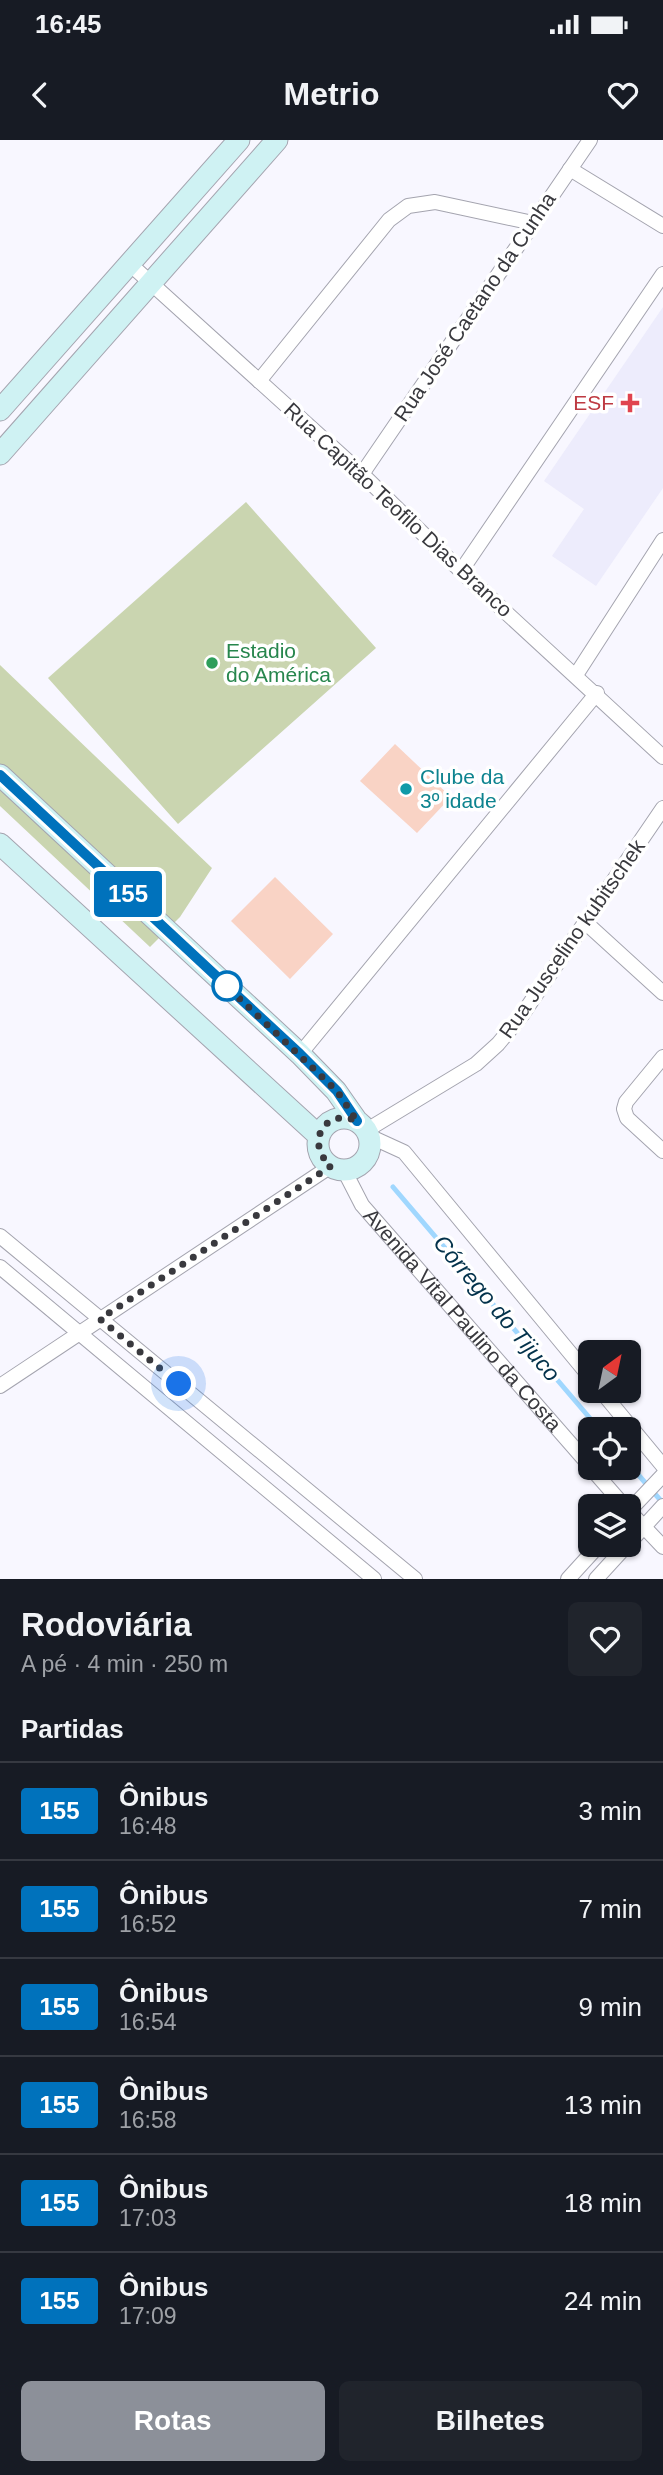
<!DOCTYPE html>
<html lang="pt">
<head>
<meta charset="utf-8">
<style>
	body { margin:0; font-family:Helvetica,sans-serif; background:#20242c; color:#f1f3f6; height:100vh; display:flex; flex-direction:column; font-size:26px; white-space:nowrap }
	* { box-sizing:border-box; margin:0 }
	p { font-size:23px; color:#9ea1a6 }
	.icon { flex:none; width:38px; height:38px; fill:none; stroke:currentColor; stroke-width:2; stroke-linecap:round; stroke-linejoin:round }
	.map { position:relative; height:1439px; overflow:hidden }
	.details { display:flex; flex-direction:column; background:#171b24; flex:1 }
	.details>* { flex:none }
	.badge { padding:0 14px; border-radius:5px; font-size:24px; line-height:46px }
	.needle { width:46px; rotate:33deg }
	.buttons { position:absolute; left:578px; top:1200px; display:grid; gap:14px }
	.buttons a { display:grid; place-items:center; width:63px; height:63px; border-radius:10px; background:#171b24; box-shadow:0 2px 5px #0004; font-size:35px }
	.you { position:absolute; width:35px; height:35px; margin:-18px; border:5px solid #fff; border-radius:50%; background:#1a73e8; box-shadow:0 0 0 10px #1a73e833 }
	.map>.badge { position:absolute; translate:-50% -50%; box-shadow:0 0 0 4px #fff }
	h2 { padding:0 21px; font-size:26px; line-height:63px }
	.round { display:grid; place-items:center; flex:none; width:74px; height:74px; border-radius:10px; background:#20242c }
	.head { display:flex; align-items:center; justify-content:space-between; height:119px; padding:0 21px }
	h1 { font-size:33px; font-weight:600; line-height:52px }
	.cta { display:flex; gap:14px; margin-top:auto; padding:14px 21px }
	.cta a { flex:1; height:80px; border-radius:10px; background:#8c9099; color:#fff; font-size:28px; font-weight:600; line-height:80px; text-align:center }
	.cta a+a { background:#20242c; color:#f1f3f6 }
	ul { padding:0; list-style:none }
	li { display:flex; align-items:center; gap:21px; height:98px; padding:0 21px; border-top:2px solid #363941 }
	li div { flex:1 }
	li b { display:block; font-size:26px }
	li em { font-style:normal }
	li .badge { min-width:77px; font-weight:700; text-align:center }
	.status { display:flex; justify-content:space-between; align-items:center; height:49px; padding:0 35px; background:#171b24; direction:ltr }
	.status svg { height:19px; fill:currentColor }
	header { display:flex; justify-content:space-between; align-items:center; height:91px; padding:0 21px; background:#171b24; font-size:32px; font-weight:600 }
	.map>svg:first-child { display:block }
	.built { fill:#edecfc }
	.green { fill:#cad5b0 }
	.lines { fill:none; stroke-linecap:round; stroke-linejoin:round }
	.stream { stroke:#a0d7fe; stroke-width:5 }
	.building { fill:#f9d3c5 }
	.street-casing { stroke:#a4a4af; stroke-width:16 }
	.secondary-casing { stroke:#a4a4af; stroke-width:23 }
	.street { stroke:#fff; stroke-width:14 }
	.secondary { stroke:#cff2f3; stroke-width:21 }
	.line-casing { stroke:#fff; stroke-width:16 }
	.line { stroke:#0072bc; stroke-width:10 }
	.walk { stroke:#39393e; stroke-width:7; stroke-dasharray:0 12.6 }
	.health-dot { fill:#e0444e; stroke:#fff; stroke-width:2.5 }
	.leisure-dot { fill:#2e9e5b; stroke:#fff; stroke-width:2.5 }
	.culture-dot { fill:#0f9aa8; stroke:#fff; stroke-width:2.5 }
	.stop-dot { fill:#fff; stroke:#0072bc; stroke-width:3.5 }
	.labels { text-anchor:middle; stroke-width:7; stroke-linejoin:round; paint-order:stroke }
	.street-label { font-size:21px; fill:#39393e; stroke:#fff }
	.health-label { font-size:21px; fill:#be3a42; stroke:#fff; text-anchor:end }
	.leisure-label { font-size:21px; fill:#27864d; stroke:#fff; text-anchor:start }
	.culture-label { font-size:21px; fill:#0d838f; stroke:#fff; text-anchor:start }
	.water-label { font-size:23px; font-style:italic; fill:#03324b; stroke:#fff }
</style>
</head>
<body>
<div class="status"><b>16:45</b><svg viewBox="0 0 49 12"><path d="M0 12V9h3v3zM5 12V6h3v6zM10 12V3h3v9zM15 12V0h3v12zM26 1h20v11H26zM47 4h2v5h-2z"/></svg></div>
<header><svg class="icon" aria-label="back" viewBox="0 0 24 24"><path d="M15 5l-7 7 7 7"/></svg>Metrio<svg class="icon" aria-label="heart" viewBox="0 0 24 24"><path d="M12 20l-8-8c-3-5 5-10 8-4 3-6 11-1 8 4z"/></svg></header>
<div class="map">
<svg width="663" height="1439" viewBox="0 0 663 1439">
	<rect width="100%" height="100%" fill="#f8f7ff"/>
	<path class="built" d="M663 167V348L596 446 552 416 584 369 544 341Z"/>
	<path class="green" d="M246 362 376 508 178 684 48 538Z
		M0 525 212 728 180 777 150 807 0 666Z"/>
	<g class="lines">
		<path class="stream" d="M393 1047 600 1290
			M628 1323 663 1363"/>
	</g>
	<path class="building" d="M395 604 451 657 417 693 360 641Z
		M275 737 333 794 290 839 231 781Z"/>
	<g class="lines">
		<defs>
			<g id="street">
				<path d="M570 29 663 86"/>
				<path d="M131 125 362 334 461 431 663 617"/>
				<path d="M259 241 389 80 408 66 435 62 533 83"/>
				<path d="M362 334 590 0"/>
				<path d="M461 431 663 134"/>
				<path d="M576 535 663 400"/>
				<path d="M585 782 663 853"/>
				<path d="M300 914 597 553"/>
				<path d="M663 917 626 962 624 969 627 978 663 1011"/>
				<path d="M367 990 476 924 498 904 522 875 663 668"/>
				<path d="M369 996 404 1012 590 1237"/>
				<path id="s1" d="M344 1030 362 1065 590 1326"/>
				<path d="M0 1096 415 1439"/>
				<path d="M0 1127 374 1439"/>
				<path d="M0 1246 331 1026"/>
				<path d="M601 1251 663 1326"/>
				<path d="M591 1328 625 1367"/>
				<path d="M628 1370 663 1407"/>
				<path d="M628 1372 663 1335"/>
				<path d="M628 1404 663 1366"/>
				<path d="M568 1439 599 1405"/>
				<path d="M596 1439 627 1405"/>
			</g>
			<path id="secondary" d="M0 270 239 0
				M0 314 277 0
				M0 635 300 914 336 951 357 981
				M0 704 319 996
				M318 1004a26 26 0 1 1 52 0a26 26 0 1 1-52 0Z"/>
		</defs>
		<use href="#street" class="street-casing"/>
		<use href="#secondary" class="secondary-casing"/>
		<use href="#street" class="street"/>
		<use href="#secondary" class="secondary"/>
	</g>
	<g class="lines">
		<defs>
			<path id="line" d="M0 635 300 914 337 951 357 981"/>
		</defs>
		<use href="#line" class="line-casing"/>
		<use href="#line" class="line"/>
		<path class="walk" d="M179 1244 100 1179 331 1026C304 1003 325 967 357 981L337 951 220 840 227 846"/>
	</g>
	<path class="health-dot" d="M626.5 252.5h7v7h7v7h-7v7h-7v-7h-7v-7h7z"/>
	<circle class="leisure-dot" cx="212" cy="523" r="7"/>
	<circle class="culture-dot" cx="406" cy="649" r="7"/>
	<circle class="stop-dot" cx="227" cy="846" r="14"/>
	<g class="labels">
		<g class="street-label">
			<text transform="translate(475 167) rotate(-56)" y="7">Rua José Caetano da Cunha</text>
			<text transform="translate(398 370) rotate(43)" y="7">Rua Capitão Teofilo Dias Branco</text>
			<text transform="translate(572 799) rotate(-55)" y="7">Rua Juscelino kubitschek</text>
			<text dy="7" stroke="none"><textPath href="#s1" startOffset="192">Avenida Vital Paulino da Costa</textPath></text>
		</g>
		<g class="health-label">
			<text x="614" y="270">ESF</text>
		</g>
		<g class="leisure-label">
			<text x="226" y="518">Estadio<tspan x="226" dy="24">do América</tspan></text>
		</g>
		<g class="culture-label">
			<text x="420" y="644">Clube da<tspan x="420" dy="24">3º idade</tspan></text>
		</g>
		<g class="water-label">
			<text transform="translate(497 1168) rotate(50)" y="8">Córrego do Tijuco</text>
		</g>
	</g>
</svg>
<div class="buttons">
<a><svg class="needle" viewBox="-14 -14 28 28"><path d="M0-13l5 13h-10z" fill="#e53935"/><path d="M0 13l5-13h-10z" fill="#9ea1a6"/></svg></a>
<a><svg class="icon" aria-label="locate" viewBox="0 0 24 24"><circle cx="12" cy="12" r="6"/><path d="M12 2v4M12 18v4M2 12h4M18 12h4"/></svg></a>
<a><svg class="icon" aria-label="layers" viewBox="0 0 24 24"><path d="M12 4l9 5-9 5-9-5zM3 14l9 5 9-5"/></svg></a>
</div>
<div class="you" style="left:179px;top:1244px"></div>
<b class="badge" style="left:128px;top:754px;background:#0072bc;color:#fff">155</b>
</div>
<section class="details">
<div class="head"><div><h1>Rodoviária</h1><p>A pé · 4 min · 250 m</p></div><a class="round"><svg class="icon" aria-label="heart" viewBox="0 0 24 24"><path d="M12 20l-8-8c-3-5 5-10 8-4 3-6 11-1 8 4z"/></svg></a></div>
<h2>Partidas</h2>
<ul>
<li><span class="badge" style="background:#0072bc;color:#fff">155</span><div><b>Ônibus</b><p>16:48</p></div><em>3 min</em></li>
<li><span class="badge" style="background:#0072bc;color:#fff">155</span><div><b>Ônibus</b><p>16:52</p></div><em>7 min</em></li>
<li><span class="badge" style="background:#0072bc;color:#fff">155</span><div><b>Ônibus</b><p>16:54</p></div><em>9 min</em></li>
<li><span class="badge" style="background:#0072bc;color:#fff">155</span><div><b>Ônibus</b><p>16:58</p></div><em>13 min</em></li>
<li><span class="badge" style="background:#0072bc;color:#fff">155</span><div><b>Ônibus</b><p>17:03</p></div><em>18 min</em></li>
<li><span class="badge" style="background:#0072bc;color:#fff">155</span><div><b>Ônibus</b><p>17:09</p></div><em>24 min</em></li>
</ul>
<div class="cta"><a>Rotas</a><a>Bilhetes</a></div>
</section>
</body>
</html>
